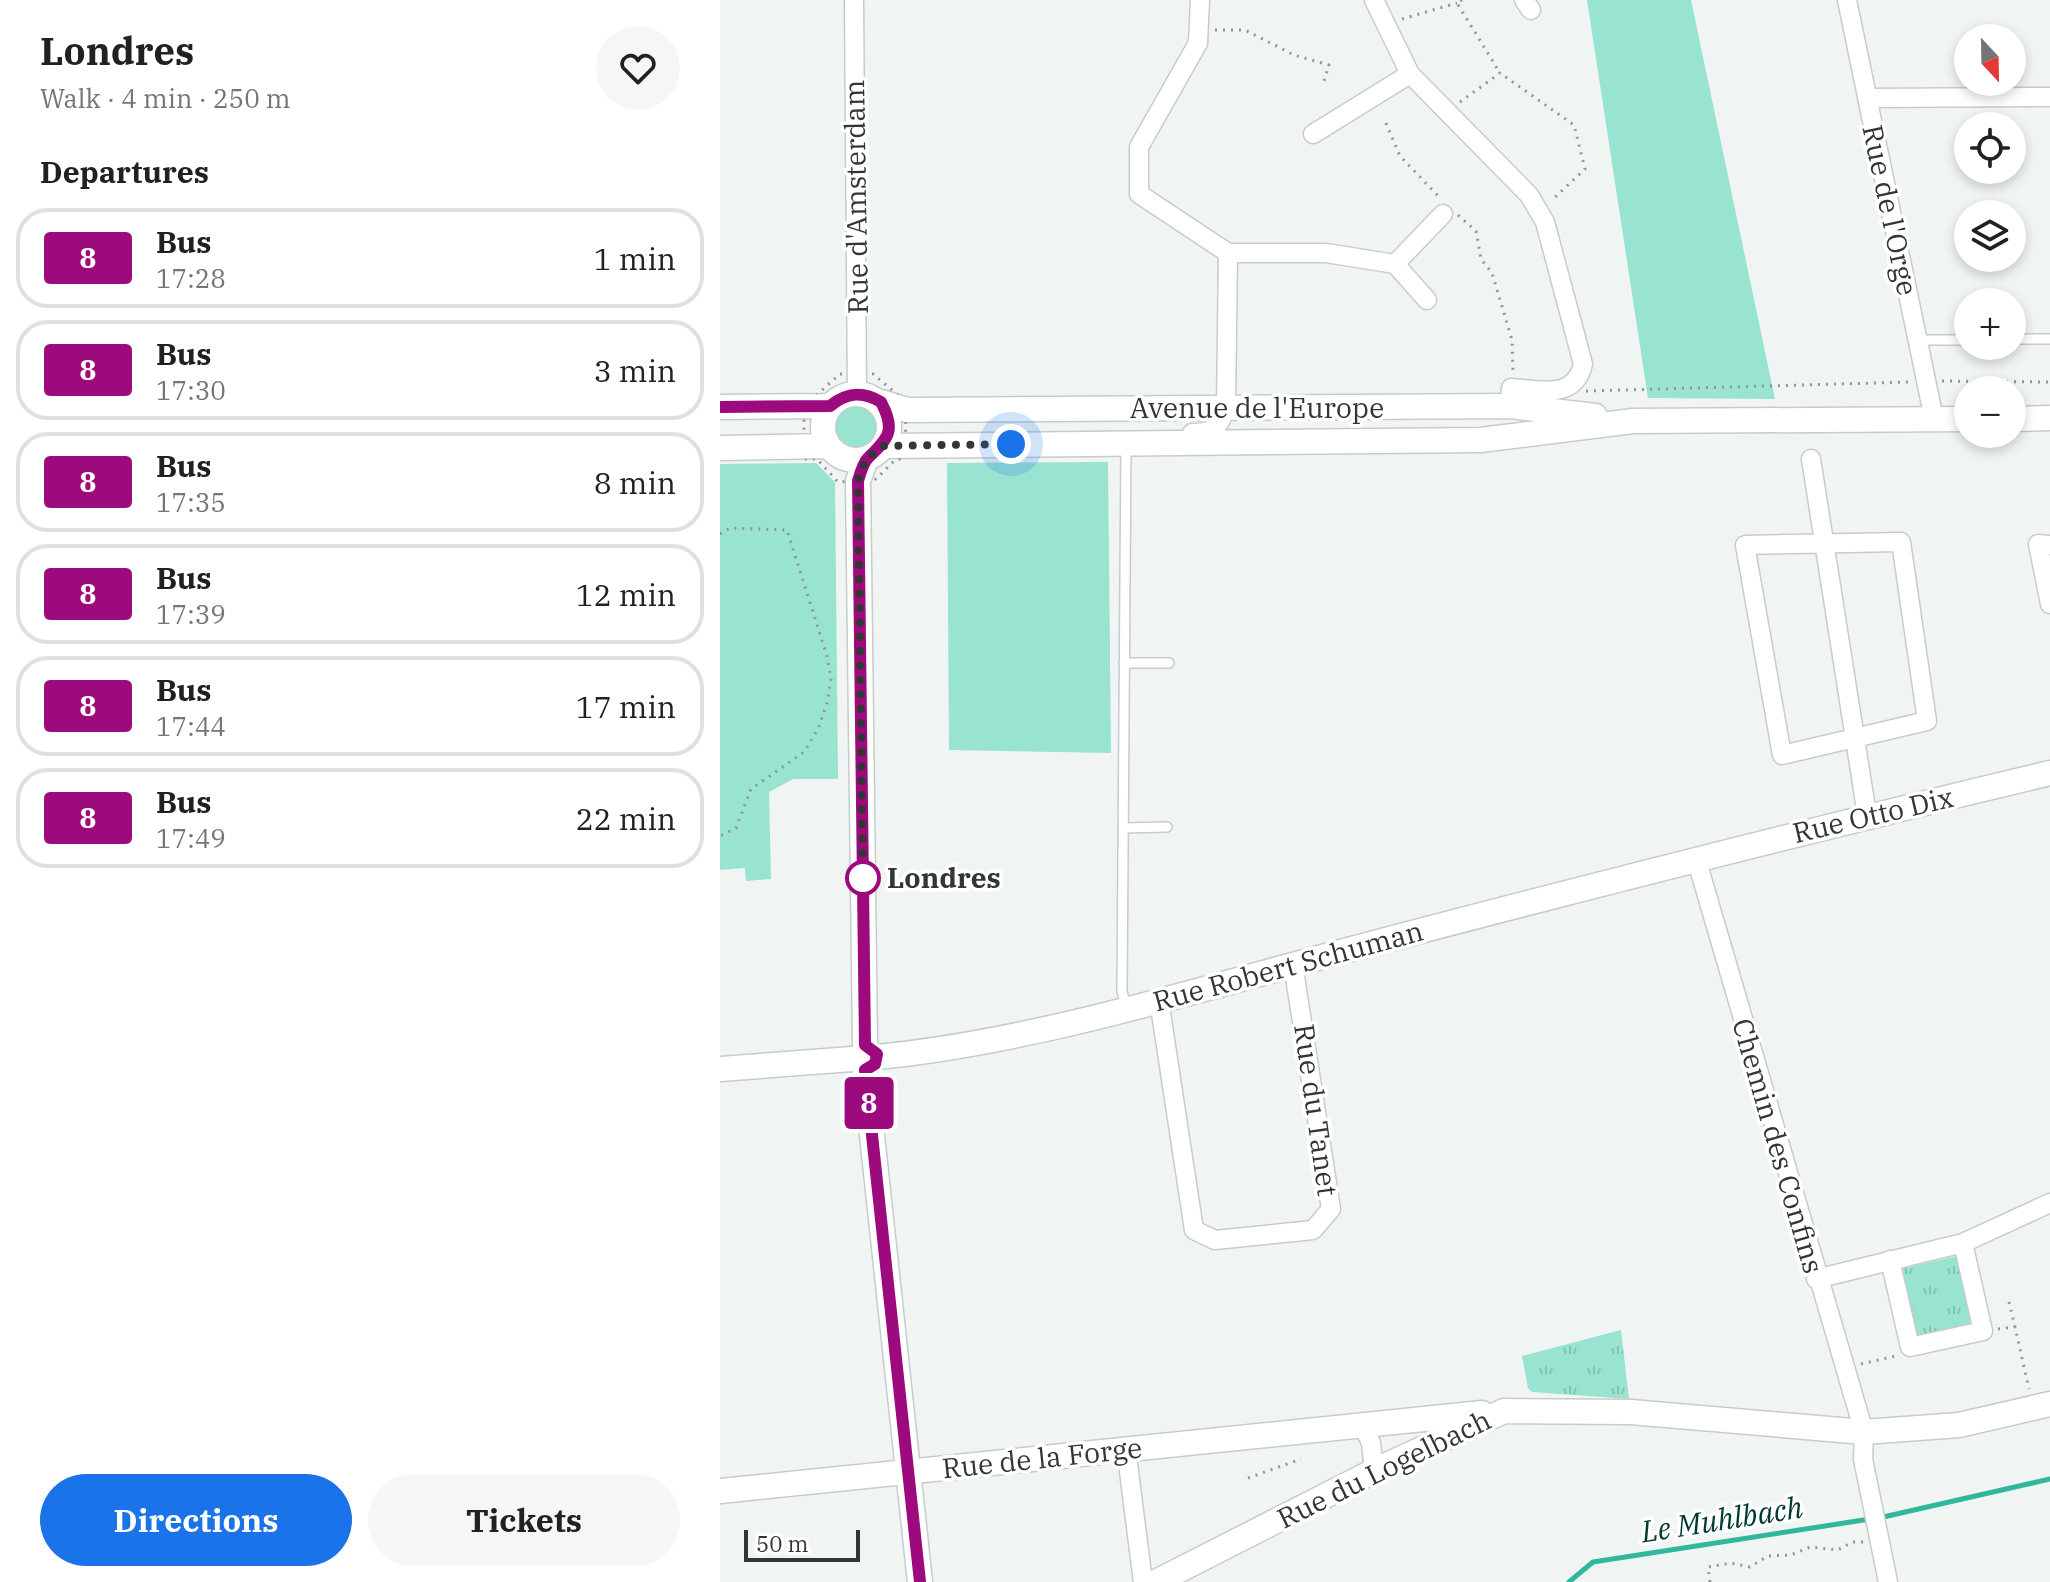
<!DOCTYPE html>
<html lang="en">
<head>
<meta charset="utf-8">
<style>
	body { margin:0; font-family:"IBM Plex Serif",serif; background:#f6f6f6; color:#202124; height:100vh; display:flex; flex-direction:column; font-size:30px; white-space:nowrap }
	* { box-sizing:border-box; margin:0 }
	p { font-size:26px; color:#757577 }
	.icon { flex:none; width:44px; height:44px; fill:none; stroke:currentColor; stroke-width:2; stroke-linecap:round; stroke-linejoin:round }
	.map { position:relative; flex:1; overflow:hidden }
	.side { display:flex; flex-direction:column; background:#fff; width:720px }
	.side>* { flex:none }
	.badge { padding:0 16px; border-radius:6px; font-size:28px; line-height:52px }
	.needle { width:52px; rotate:158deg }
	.controls { position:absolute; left:1234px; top:24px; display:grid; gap:16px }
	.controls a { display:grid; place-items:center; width:72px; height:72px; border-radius:50%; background:#fff; box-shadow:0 4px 12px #0003; font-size:40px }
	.scale { position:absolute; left:24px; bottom:20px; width:116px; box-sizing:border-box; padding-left:8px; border:4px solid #343635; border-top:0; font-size:22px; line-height:28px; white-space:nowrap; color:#343635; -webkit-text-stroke:6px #fff; paint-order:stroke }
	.you { position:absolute; width:40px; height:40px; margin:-20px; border:6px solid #fff; border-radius:50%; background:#1a73e8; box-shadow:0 0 0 12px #1a73e833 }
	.map>.badge { position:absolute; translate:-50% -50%; box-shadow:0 0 0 4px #fff }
	h2 { padding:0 40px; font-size:30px; line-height:72px }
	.round { display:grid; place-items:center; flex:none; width:84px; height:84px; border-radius:42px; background:#f6f6f6 }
	.overview { display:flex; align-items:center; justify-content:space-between; height:136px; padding:0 40px }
	h1 { font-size:38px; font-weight:800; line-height:60px }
	.primary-button { display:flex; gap:16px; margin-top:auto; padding:16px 40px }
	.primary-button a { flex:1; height:92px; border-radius:48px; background:#1a73e8; color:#fff; font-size:32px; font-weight:800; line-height:92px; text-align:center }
	.primary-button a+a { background:#f6f6f6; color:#202124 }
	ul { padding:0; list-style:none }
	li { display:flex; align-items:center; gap:24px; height:100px; margin:0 16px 12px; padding:0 24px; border:4px solid #e0e0e0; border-radius:32px }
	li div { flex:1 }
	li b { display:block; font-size:30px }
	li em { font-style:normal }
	li .badge { min-width:88px; font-weight:700; text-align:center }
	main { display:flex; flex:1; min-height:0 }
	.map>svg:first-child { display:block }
	.grass { fill:#99e3d1 }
	.park { fill:url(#park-tufts) }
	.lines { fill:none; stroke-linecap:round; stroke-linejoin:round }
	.stream { stroke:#30b79d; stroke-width:5 }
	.lane-casing { stroke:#c7cccb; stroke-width:12 }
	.street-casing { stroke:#c7cccb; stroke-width:21 }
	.secondary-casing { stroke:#c7cccb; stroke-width:27 }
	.path { stroke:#929594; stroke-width:3; stroke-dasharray:2 6; stroke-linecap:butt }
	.lane { stroke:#fff; stroke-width:9 }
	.street { stroke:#fff; stroke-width:18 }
	.secondary { stroke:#fff; stroke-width:24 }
	.line-casing { stroke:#fff; stroke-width:18 }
	.line { stroke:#9c0a7d; stroke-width:12 }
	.walk { stroke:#343635; stroke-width:8; stroke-dasharray:0 14.4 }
	.stop-dot { fill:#fff; stroke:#9c0a7d; stroke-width:4 }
	.labels { text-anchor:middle; stroke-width:7; stroke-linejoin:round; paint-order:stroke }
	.street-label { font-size:28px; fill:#343635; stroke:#fff }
	.stop-label { font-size:28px; font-weight:bold; fill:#343635; stroke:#fff; text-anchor:start }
	.water-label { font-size:30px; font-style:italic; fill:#003a30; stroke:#fff }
</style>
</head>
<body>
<main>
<section class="side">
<div class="overview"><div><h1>Londres</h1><p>Walk · 4 min · 250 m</p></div><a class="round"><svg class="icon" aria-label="heart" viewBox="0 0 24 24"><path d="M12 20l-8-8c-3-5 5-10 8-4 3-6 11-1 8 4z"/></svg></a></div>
<h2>Departures</h2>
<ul>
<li><span class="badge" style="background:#9c0a7d;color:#fff">8</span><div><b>Bus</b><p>17:28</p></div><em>1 min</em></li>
<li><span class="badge" style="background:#9c0a7d;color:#fff">8</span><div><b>Bus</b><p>17:30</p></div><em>3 min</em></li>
<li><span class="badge" style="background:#9c0a7d;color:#fff">8</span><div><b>Bus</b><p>17:35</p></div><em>8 min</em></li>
<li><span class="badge" style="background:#9c0a7d;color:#fff">8</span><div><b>Bus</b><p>17:39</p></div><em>12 min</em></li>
<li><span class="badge" style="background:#9c0a7d;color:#fff">8</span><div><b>Bus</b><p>17:44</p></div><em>17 min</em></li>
<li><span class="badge" style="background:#9c0a7d;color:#fff">8</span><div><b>Bus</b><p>17:49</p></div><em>22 min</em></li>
</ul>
<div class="primary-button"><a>Directions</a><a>Tickets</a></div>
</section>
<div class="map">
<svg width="1330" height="1582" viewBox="0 0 1330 1582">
	<defs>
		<pattern id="park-tufts" width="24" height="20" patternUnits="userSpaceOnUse" patternTransform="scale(2)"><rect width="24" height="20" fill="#99e3d1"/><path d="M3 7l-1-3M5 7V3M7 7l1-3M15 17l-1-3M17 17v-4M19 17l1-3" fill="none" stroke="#84c3b4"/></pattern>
	</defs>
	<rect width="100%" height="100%" fill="#f0f5f3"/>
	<path class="grass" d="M867 0H971L1055 399 928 398Z
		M115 427a21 21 0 1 1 42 0a21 21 0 1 1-42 0Z
		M388 462 391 753 229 750 227 463Z
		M96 463 115 482 118 779H73L49 792 51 879 26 881 25 868 0 870V464Z"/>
	<path class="park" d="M1241 1255 1256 1325 1192 1339 1176 1270Z
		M901 1330 909 1399 812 1392 808 1388 802 1356Z"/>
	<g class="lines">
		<path class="stream" d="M1159 1518 1330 1479
			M849 1582 873 1562 1150 1519"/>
		<defs>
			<path id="lane" d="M1292 339H1330
				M1197 340H1248
				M404 663H449
				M403 828 447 827
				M406 1008 402 991 406 444"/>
			<path id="street" d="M134 0 137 394
				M654 0 690 74 809 195 825 222 863 364C855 400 820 390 791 388L790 406
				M804 0 811 10
				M1127 0 1214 419
				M1147 98 1330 97
				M593 134 690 74
				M508 253H606L675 264 707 300
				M675 264 723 214
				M472 433C494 433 499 428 506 408L508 253 419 194V147L478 43 480 0
				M1091 459 1147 815
				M1181 542 1207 721 1062 755 1025 545Z
				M1330 545 1318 544 1330 604
				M976 858 1144 1432 1143 1459 1168 1582
				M439 1000 474 1230 495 1240 593 1230 611 1209 573 964
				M1170 1260 1190 1347 1263 1331 1243 1243
				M1096 1279 1243 1243 1330 1203
				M643 1426 651 1443 654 1471
				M406 1448 423 1582"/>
			<path id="secondary" d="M103 427a33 33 0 1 1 66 0a33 33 0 1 1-66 0Z
				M161 402 187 410 790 406 875 416
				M0 407 110 406
				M1292 419 1330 418
				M163 446 760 440 913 421 1248 419
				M0 448 108 446
				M145 1045 138 481 146 459
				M157 1057C311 1042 474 991 624 951 859 889 1094 829 1330 773
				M0 1069 132 1059
				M145 1070 200 1582
				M0 1491 762 1413
				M436 1582 654 1471 784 1411 911 1412 1144 1432 1239 1425 1330 1404"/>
		</defs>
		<use href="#lane" class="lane-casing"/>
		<use href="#street" class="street-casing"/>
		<use href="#secondary" class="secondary-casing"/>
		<path class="path" d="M742 0 737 3 780 73
			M682 19 737 3
			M495 30H525L574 55 609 65 603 84
			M740 102 780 73 854 125 865 169 831 201
			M666 123 680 156 721 199
			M738 215 756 231 761 259 772 273 792 340 793 372
			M120 374H153L186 402 185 457 174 461 156 479 118 482 97 459H84V406Z
			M1222 381 1330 382
			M866 391 1190 382
			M0 534 10 528 67 530 107 656 111 679 107 703 98 729 84 752 31 789 16 828 0 836
			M1289 1302 1295 1327
			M1278 1329 1295 1327 1309 1389
			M1141 1364 1176 1356
			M528 1478 581 1459
			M990 1582 988 1567 1011 1563 1030 1567 1048 1556 1071 1555 1090 1547 1118 1550 1132 1542H1144"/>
		<use href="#lane" class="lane"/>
		<use href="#street" class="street"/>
		<use href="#secondary" class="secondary"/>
	</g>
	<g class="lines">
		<defs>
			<path id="line" d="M0 407 110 406C127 392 143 391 161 402 176 430 169 438 148 458 143 463 140 474 138 481L145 1045 157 1054 155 1064 145 1070 200 1582"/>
		</defs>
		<use href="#line" class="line-casing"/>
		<use href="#line" class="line"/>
		<path class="walk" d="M143 878V887L138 481 146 459 163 446 291 444"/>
	</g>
	<circle class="stop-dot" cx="143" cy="878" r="16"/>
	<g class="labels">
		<g class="street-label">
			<text transform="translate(136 197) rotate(-91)" y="10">Rue d'Amsterdam</text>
			<text transform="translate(1170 210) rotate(78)" y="10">Rue de l'Orge</text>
			<text x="537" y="418">Avenue de l'Europe</text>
			<text transform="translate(1153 815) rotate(-13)" y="10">Rue Otto Dix</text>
			<text transform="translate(568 966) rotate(-15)" y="10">Rue Robert Schuman</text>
			<text transform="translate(596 1110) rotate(82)" y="10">Rue du Tanet</text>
			<text transform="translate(1058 1146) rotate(74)" y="10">Chemin des Confins</text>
			<text transform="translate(322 1458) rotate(-6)" y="10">Rue de la Forge</text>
			<text transform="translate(664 1469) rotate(-26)" y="10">Rue du Logelbach</text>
		</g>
		<g class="stop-label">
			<text x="167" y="888">Londres</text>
		</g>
		<g class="water-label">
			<text transform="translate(1002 1520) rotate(-9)" y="10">Le Muhlbach</text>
		</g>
	</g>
</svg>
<div class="controls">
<a><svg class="needle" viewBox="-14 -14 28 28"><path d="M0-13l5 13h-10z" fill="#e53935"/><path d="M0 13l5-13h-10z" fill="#757577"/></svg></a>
<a><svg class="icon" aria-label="locate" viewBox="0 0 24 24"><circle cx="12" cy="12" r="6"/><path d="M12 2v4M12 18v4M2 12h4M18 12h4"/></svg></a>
<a><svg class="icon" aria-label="layers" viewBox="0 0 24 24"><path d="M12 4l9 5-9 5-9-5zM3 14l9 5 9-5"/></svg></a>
<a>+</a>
<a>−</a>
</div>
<div class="scale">50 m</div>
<div class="you" style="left:291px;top:444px"></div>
<b class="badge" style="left:149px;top:1103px;background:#9c0a7d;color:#fff">8</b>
</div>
</main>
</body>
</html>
